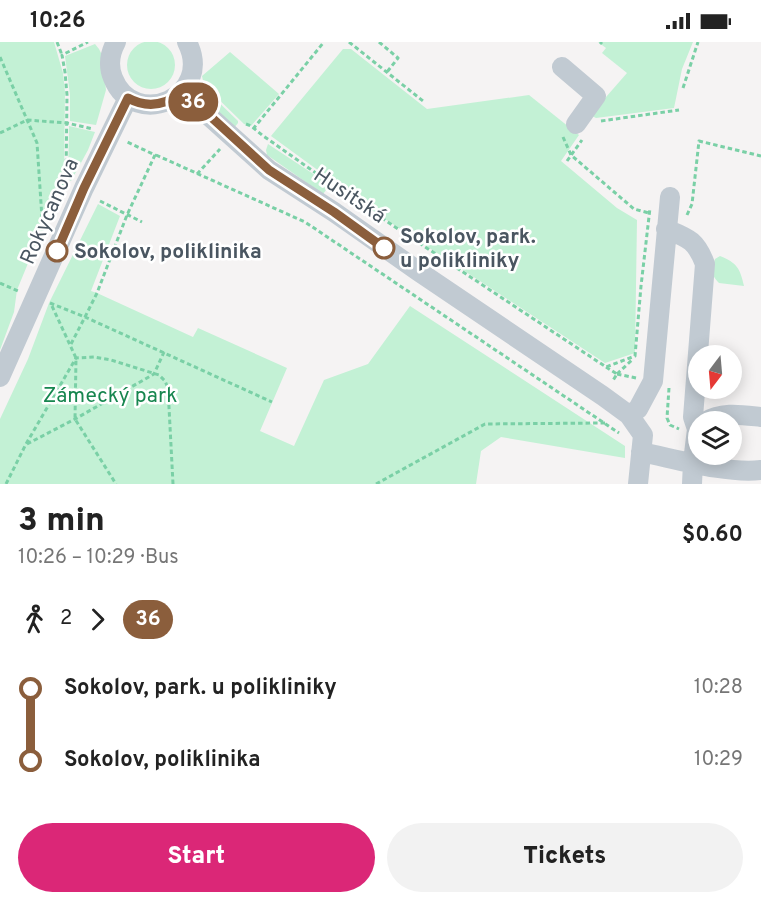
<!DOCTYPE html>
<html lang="en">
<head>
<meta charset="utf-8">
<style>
	body { margin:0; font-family:Overpass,sans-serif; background:#f2f2f2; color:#222; height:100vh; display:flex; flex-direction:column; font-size:22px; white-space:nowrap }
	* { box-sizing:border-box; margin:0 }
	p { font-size:20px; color:#767676 }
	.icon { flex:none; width:33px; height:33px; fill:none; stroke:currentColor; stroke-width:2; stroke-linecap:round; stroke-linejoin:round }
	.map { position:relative; height:442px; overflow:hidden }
	.side { display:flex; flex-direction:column; background:#fff; flex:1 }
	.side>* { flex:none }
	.badge { padding:0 12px; border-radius:20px; font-size:21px; line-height:39px }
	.needle { width:39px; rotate:196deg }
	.controls { position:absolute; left:688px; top:303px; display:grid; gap:12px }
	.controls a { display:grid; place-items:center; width:54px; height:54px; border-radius:50%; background:#fff; box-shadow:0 3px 15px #0003; font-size:30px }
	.map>.badge { position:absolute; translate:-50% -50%; box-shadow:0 0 0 3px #fff }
	.legs { display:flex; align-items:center; gap:9px; height:66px; padding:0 18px; font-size:20px }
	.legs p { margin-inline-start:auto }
	.summary { display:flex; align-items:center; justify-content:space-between; height:102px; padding:0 18px }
	h1 { font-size:33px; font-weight:800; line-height:45px }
	.primary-button { display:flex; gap:12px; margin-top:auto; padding:12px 18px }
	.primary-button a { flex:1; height:69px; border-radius:36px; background:#db2777; color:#fff; font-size:24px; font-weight:800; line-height:69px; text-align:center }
	.primary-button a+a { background:#f2f2f2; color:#222 }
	ul { padding:0 18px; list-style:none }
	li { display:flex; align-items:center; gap:21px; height:72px; font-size:22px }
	li i { display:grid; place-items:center; width:9px; height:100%; margin:0 8px; background:currentColor }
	li i::after { content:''; width:15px; height:15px; margin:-8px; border:4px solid; border-radius:50%; background:#fff }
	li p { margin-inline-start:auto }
	li:first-child i { background:linear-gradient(#0000 50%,currentColor 0) }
	li:last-child i { background:linear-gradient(currentColor 50%,#0000 0) }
	.status { display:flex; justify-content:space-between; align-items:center; height:42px; padding:0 30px; background:#fff; direction:ltr }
	.status svg { height:16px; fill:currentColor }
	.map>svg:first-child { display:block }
	.green { fill:#c3f1d5 }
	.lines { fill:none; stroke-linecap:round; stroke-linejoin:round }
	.path { stroke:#7ad0a6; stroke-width:3; stroke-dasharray:4.5 3; stroke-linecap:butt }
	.minor { stroke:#c1cad2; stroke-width:20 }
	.line-1-casing { stroke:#fff; stroke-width:14 }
	.line-1 { stroke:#8b5e3c; stroke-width:9 }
	.stop-1-dot { fill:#fff; stroke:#8b5e3c; stroke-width:3 }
	.labels { text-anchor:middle; stroke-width:5; stroke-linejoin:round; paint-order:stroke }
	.street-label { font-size:21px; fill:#4a5661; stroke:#fff }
	.stop-label { font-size:21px; font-weight:bold; fill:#4a5661; stroke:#fff; text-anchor:start }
	.park-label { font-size:21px; fill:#17864f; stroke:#fff }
</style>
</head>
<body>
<div class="status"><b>10:26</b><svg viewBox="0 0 49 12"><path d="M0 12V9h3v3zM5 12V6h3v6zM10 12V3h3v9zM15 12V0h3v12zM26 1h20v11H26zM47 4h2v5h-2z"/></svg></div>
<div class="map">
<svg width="761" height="442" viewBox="0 0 761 442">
	<rect width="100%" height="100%" fill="#f5f3f3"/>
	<path class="green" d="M127 23a24 24 0 1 1 48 0a24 24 0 1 1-48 0Z
		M0 0H54L63 31 65 50 64 134 17 248 14 270 0 308Z
		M598 0H693L682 27 674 66 596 76 592 74V71L627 31 602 11 606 6Z
		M95 2 99 7 102 13 106 48 96 83 70 79V53L65 14Z
		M343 7H351L427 67 529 53 579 93 561 119 617 166 637 178 635 311 605 321 382 175 271 94Z
		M230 10 279 52 251 84 244 82 204 43 202 34Z
		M199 33 200 42 238 79V81L234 86 202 57 196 43Z
		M69 84 95 90 88 108 71 139 68 137Z
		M268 102 330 143 323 152 267 113 266 108Z
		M98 162 120 174 91 249 97 251 193 295 198 286 287 326 260 389 294 404 324 338 368 322 410 264 625 404V416L501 395 481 409 476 442H0V377L28 317 49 261Z
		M720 214C737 221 740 226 744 244L719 241C710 232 712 228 715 217Z"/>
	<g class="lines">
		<path class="path" d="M57 0 62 13
			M349 0 423 59
			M379 0 398 16 387 30
			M600 2 602 0
			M0 15 37 101 43 191
			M683 46 698 0
			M601 79 679 68
			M246 82 251 84 262 93 347 153 606 325 635 314 641 244 650 166
			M253 87 324 0
			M0 91 27 78 67 81 93 87
			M563 95 571 113 634 167 649 171
			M156 113 305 180 619 391
			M567 119 582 98
			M197 132 220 107
			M100 159 142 180
			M52 171 66 136 67 53 65 30 62 13 88 0
			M687 173 692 162 699 99 761 114
			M0 241 18 249
			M50 261 85 275 97 251 127 173 155 113 125 99
			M52 264 76 316 75 377 116 442
			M71 302 85 275 272 360
			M606 325 617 332 612 340
			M617 332 636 336
			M617 332 633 317
			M669 346 667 376 670 383 679 387
			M27 402 75 377 154 332 164 310
			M6 442 26 402 76 316 94 315 111 318 159 333 165 339 168 346 173 442
			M376 442 485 382 605 381"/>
		<path class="minor" d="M116 0C110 11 108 24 113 36 134 89 215 55 187 0
			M562 25 596 54 576 82
			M180 52 199 65 269 128 334 170 418 229 603 354 629 373 643 393 638 442
			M666 187C688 196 696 198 705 222L693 375 697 387 693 420 692 442
			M0 335 84 146 128 56
			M629 373 638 367 653 339 670 155
			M705 380C721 369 743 373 761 375
			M641 410C676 417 726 432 761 428"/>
	</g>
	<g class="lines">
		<defs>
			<path id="line-1" d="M57 209 84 146 128 56C146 66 163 64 180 52L199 64 269 128 334 170 384 206"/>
		</defs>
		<use href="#line-1" class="line-1-casing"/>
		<use href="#line-1" class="line-1"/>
	</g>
	<g class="stop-1-dot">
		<circle cx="384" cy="206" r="10"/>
		<circle cx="57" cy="209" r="10"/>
	</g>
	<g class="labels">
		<g class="street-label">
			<text transform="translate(350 153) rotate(34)" y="7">Husitská</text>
			<text transform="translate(49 169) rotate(-66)" y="7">Rokycanova</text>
		</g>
		<g class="stop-label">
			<text x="400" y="201">Sokolov, park.<tspan x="400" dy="24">u polikliniky</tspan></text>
			<text x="74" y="216">Sokolov, poliklinika</text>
		</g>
		<g class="park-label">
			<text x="110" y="360">Zámecký park</text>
		</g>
	</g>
</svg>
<div class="controls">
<a><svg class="needle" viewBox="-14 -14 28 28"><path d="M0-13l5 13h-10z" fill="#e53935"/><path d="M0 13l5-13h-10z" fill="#767676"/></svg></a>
<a><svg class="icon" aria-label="layers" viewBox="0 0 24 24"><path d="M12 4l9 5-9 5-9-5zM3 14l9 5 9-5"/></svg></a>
</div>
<b class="badge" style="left:193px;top:60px;background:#8b5e3c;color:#fff">36</b>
</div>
<section class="side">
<div class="summary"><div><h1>3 min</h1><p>10:26 – 10:29 · Bus</p></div><b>$0.60</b></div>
<div class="legs"><svg class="icon" aria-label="walk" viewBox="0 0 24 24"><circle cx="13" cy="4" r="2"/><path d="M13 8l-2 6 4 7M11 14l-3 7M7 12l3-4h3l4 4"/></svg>2<svg class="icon" aria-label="forward" viewBox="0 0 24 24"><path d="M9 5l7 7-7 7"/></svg><b class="badge" style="background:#8b5e3c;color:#fff">36</b></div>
<ul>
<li><i style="color:#8b5e3c"></i><b>Sokolov, park. u polikliniky</b><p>10:28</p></li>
<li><i style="color:#8b5e3c"></i><b>Sokolov, poliklinika</b><p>10:29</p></li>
</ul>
<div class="primary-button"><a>Start</a><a>Tickets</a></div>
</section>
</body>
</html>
